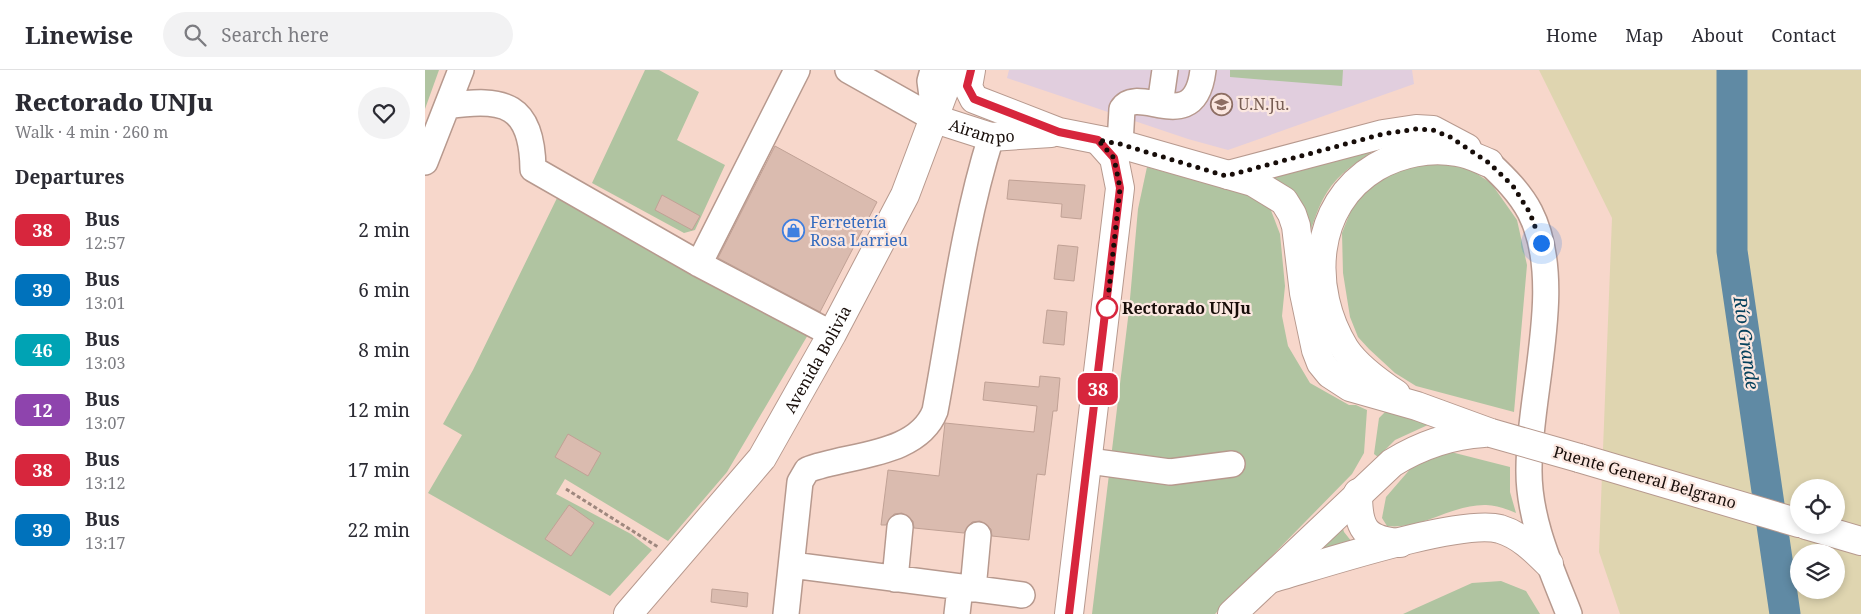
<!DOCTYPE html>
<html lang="en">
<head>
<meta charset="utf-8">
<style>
	body { margin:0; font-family:"Noto Serif",serif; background:#f2f2f3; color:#2b2b33; height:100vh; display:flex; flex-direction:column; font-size:19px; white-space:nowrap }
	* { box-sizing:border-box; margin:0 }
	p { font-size:16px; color:#7c7c81 }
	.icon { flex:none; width:28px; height:28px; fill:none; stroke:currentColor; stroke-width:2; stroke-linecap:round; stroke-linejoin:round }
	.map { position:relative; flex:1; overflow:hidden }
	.side { display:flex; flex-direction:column; background:#fff; width:425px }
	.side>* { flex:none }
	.badge { padding:0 10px; border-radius:8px; font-size:18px; line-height:32px }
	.buttons { position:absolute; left:1365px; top:409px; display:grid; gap:10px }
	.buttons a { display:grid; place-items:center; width:55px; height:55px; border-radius:50%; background:#fff; box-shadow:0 2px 8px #0003; font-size:25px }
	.you { position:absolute; width:25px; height:25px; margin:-12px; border:4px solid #fff; border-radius:50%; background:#1a73e8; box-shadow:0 0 0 8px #1a73e833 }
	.map>.badge { position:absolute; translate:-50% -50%; box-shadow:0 0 0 2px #fff }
	h2 { padding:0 15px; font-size:19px; line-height:45px }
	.round { display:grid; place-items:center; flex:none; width:52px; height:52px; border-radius:26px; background:#f2f2f3 }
	.head { display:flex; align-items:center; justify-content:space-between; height:85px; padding:0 15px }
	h1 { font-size:24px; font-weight:800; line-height:38px }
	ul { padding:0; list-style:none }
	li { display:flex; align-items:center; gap:15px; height:60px; padding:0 15px }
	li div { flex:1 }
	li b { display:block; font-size:19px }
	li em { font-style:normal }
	li .badge { min-width:55px; font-weight:700; text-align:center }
	header { display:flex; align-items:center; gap:30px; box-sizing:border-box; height:70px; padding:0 25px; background:#fff; border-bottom:1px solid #e1e1e2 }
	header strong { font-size:24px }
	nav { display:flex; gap:28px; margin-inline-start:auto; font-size:18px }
	.search { width:350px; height:45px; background:#f2f2f3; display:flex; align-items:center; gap:12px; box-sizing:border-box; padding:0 18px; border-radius:28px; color:#7c7c81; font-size:19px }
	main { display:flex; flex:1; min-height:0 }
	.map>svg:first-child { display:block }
	.education { fill:#e1cede }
	.green { fill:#b0c4a1 }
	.sand { fill:#dfd5b0; fill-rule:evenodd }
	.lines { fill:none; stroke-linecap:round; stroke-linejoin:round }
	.river { stroke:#608aa4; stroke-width:31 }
	.building { fill:#dabbaf; stroke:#c0a195 }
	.minor-casing { stroke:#b7998e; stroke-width:28 }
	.major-casing { stroke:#b7998e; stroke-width:30 }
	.path { stroke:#9e877e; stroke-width:3; stroke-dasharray:4 2.5; stroke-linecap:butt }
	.minor { stroke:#fff; stroke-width:25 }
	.major { stroke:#fff; stroke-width:28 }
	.major-bridge-casing { stroke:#b7998e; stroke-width:30; stroke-linecap:butt }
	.major-bridge { stroke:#fff; stroke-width:28 }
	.line-casing { stroke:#fff; stroke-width:11 }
	.line { stroke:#d7263d; stroke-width:8 }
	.walk { stroke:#170d09; stroke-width:5; stroke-dasharray:0 9 }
	.stop-dot { fill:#fff; stroke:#d7263d; stroke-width:2.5 }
	.labels { text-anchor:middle; stroke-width:4.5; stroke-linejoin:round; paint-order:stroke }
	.education-label { font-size:16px; fill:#785e54; stroke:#fbe7e0; text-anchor:start }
	.street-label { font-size:16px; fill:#170d09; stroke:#fbe7e0 }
	.shop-label { font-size:16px; fill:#366cbe; stroke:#fbe7e0; text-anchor:start }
	.stop-label { font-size:16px; font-weight:bold; fill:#170d09; stroke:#fbe7e0; text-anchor:start }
	.water-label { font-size:18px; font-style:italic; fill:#06415c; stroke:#fbe7e0 }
</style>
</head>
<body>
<header>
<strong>Linewise</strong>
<div class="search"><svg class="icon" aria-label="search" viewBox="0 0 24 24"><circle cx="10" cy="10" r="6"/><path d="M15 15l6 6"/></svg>Search here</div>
<nav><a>Home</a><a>Map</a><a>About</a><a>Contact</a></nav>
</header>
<main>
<section class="side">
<div class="head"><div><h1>Rectorado UNJu</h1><p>Walk · 4 min · 260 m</p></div><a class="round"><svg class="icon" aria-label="heart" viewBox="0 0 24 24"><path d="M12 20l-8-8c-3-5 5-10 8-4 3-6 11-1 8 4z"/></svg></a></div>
<h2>Departures</h2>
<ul>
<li><span class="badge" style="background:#d7263d;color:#fff">38</span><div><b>Bus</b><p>12:57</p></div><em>2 min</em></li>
<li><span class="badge" style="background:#0072bc;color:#fff">39</span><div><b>Bus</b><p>13:01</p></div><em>6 min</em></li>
<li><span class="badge" style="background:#00a3b4;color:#fff">46</span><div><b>Bus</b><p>13:03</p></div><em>8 min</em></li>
<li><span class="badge" style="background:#8e44ad;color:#fff">12</span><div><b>Bus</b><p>13:07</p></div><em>12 min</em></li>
<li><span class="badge" style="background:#d7263d;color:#fff">38</span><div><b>Bus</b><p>13:12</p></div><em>17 min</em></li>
<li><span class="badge" style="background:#0072bc;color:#fff">39</span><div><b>Bus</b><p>13:17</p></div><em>22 min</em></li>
</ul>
</section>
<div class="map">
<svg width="1436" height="544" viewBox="0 0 1436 544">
	<rect width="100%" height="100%" fill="#f7d7cb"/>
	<path class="education" d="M584 0H987L989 14 803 80 763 69 582 8Z"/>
	<path class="green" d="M0 0H14L0 39Z
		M220 0H234L274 22 252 70 300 95 270 160 259 163 167 113Z
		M805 0H918L917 16 805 7Z
		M953 78C903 110 898 121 881 176L864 121 853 111 837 103Z
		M999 92 1023 94 1046 100 1066 113 1092 150 1102 195 1089 342 991 316 970 303 944 279 933 267 925 247 918 203 917 163 934 120 975 96Z
		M722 97 787 115 807 118 830 126 844 135 855 164 860 216 857 246 863 276 885 313 924 335H931L942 340 939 383 927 404 790 544H667L704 240 713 139Z
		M132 128 156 137 387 258 302 402 243 471 140 409 131 424 206 464 227 480 185 526 3 423 37 365 18 354 48 300Z
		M960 342H972L1005 354 970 370 953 387 949 384 954 348Z
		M1022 381 1085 397V422L1091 443C1081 439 1071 435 1061 435 1027 434 997 460 962 456L957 448 961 427 993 390Z
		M916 452 919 462 931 477 877 492Z
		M1076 511 1101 521 1115 544H978L1047 513Z"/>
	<path class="sand" d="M1114 0H1436V544H1195L1174 482 1187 148ZM1374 418H1411V455H1374ZM1374 482H1411V520H1374Z"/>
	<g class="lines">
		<path class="river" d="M1307 0V181L1360 544"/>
	</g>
	<path class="building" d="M350 76 452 132 395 242 293 188Z
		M584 110 660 115 656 149 636 147 637 134 582 129Z
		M237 125 275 146 267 160 230 140Z
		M633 175 653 177 649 211 629 209Z
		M622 240 642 242 639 275 618 273Z
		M615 306 635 308 632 341H628L620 405 612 404 604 470 567 466 566 459 555 451 547 452 539 463 489 458 488 451 477 443 469 444 461 455H456L463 400 514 406 520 353 609 362 612 336 558 330 560 312 614 317Z
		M143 364 176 383 163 406 130 387Z
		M144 435 169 453 146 486 120 469Z
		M287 519 323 523 322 537 286 532Z"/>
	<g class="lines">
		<defs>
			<path id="minor" d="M423 0 510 49
				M508 0 505 11 510 49
				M735 35 740 0
				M23 36C79 27 107 34 108 99L274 194 407 264
				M695 74 697 39C713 13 770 69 778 0
				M0 92 36 0
				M1064 93C1080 108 1095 123 1105 142 1141 212 1104 322 1104 398 1103 449 1126 498 1144 544
				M274 194 372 0
				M664 391 745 402 807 394
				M367 495 597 525
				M470 509 475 457
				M548 519 553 465
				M361 544 375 412 382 400C422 384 492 387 510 341 527 250 538 156 566 67
				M532 544 535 518"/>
			<g id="major">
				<path d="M546 0 543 17 549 29 634 62 695 74 828 112 859 131 867 144 871 156 879 223 891 280 896 293 905 304 925 317 992 336 1066 363"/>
				<path id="s1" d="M510 49 566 67 626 63"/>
				<path d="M803 105 958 64 991 59 1008 60 1042 78"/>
				<path d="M971 324C953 312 932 297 920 279 883 219 887 135 951 97 975 83 1005 77 1032 82 1043 83 1054 89 1064 93"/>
				<path d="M1154 388 1374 453"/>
				<path d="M933 423C933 458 939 470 975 473"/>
				<path d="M1381 455 1436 471"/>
				<path d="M845 509C891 496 1035 448 1075 459 1095 465 1109 479 1124 494"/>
				<path id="s2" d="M203 544 337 388 407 264 480 125 527 0"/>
				<path d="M644 544 695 118 689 88 673 70"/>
				<path d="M807 544 967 393C996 375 1025 365 1059 363"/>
			</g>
		</defs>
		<use href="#minor" class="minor-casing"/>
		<use href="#major" class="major-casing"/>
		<path class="path" d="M141 419 233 477"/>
		<use href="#minor" class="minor"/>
		<use href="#major" class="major"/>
		<defs>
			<path id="major-bridge" d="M1066 363 1154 388"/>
		</defs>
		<use href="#major-bridge" class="major-bridge-casing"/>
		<use href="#major-bridge" class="major-bridge"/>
	</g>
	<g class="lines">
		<defs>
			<path id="line" d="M546 0 542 16 549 29 634 62 673 70 689 88 695 118 644 544"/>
		</defs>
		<use href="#line" class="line-casing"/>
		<use href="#line" class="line"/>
		<path class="walk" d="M682 238 695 118 689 88 673 70 695 74 801 106 958 64 991 59 1008 60 1025 67 1064 93 1088 116 1105 143 1116 173"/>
	</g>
	<defs>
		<symbol id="university-ring" viewBox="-11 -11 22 22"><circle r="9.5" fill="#fbe7e0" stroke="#8d6e63" stroke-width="1.5"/><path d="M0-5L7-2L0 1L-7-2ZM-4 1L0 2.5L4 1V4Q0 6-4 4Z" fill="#8d6e63"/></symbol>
		<symbol id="shop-ring" viewBox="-11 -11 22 22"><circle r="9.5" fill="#fbe7e0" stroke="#3f7fe0" stroke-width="1.5"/><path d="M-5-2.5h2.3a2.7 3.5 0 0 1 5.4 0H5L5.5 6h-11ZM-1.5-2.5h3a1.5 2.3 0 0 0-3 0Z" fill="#3f7fe0"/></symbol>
	</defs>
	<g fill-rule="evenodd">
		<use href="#university-ring" x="784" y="22" width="25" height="25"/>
		<use href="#shop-ring" x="356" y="148" width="25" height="25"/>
	</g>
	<circle class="stop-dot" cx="682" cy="238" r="10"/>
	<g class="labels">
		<g class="education-label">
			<text x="813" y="40">U.N.Ju.</text>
		</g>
		<g class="street-label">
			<text dy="6" stroke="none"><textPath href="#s1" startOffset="49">Airampo</textPath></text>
			<text dy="6" stroke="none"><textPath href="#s2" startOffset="319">Avenida Bolivia</textPath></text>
			<text transform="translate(1220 407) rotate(16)" y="6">Puente General Belgrano</text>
		</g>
		<g class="shop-label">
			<text x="385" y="158">Ferretería<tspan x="385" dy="18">Rosa Larrieu</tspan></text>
		</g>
		<g class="stop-label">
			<text x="697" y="244">Rectorado UNJu</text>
		</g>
		<g class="water-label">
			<text transform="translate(1321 273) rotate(82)" y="6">Río Grande</text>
		</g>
	</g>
</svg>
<div class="buttons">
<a><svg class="icon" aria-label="locate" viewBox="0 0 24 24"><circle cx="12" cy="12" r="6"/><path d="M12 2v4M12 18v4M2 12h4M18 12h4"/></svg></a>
<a><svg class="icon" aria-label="layers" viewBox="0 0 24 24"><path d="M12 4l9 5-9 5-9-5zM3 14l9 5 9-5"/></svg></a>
</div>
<div class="you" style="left:1116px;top:173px"></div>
<b class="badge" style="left:673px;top:319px;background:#d7263d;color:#fff">38</b>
</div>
</main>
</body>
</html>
